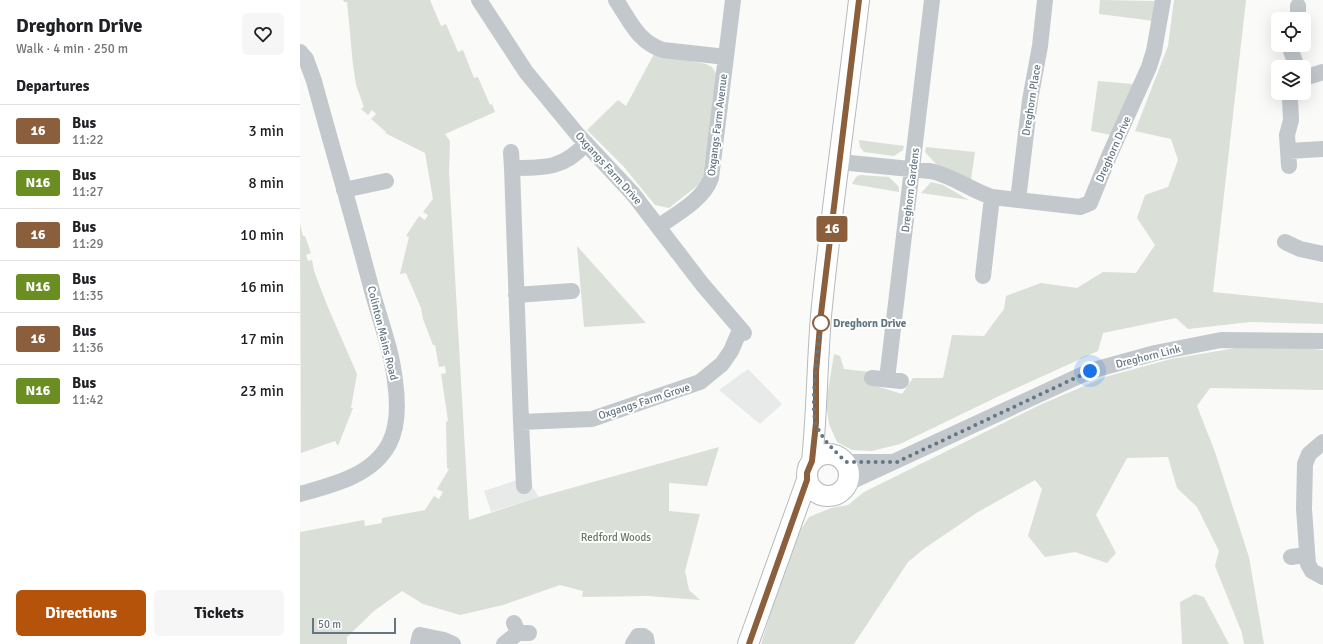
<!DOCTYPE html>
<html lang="en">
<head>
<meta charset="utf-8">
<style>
	body { margin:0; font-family:Signika,sans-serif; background:#f6f6f6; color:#202124; height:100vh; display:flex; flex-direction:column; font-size:15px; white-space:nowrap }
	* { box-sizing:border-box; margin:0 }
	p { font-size:13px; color:#757577 }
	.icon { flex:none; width:22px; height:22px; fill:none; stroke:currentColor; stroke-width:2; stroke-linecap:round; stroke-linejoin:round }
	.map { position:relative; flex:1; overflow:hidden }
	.drawer { display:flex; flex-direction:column; background:#fff; width:300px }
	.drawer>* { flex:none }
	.badge { padding:0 8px; border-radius:3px; font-size:14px; line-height:26px }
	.fabs { position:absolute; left:971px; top:12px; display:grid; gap:8px }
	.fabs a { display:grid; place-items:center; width:40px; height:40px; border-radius:6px; background:#fff; box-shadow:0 4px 16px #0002; font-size:20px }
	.scale { position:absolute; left:12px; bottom:10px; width:84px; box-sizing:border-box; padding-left:4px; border:2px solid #657683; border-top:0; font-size:11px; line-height:14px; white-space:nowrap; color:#657683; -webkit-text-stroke:3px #fff; paint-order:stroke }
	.you { position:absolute; width:20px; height:20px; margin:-10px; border:3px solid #fff; border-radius:50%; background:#1a73e8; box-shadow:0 0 0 6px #1a73e833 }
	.map>.badge { position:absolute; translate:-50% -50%; box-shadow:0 0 0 2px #fff }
	h2 { padding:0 16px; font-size:15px; line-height:36px }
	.round { display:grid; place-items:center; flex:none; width:42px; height:42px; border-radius:6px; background:#f6f6f6 }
	.headline { display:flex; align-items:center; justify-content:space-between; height:68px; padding:0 16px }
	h1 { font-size:19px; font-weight:700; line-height:30px }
	.primary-button { display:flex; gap:8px; margin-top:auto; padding:8px 16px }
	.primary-button a { flex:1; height:46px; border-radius:6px; background:#b45309; color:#fff; font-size:16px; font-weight:700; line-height:46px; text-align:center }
	.primary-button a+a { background:#f6f6f6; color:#202124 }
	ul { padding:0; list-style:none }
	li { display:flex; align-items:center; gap:12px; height:52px; padding:0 16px; border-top:1px solid #e0e0e0 }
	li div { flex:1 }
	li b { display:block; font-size:15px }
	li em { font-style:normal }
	li .badge { min-width:44px; font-weight:700; text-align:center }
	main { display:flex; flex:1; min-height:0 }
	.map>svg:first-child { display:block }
	.built { fill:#e8e9e9 }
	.green { fill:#dadfd7 }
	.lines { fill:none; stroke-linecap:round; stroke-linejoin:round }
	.major-casing { stroke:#b5babe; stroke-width:22 }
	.minor { stroke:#c3c8cc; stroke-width:16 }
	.major { stroke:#fff; stroke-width:20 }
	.line-casing { stroke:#fff; stroke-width:9 }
	.line { stroke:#8b5e3c; stroke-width:6 }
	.walk { stroke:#657683; stroke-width:4; stroke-dasharray:0 7.2 }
	.stop-dot { fill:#fff; stroke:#8b5e3c; stroke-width:2 }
	.labels { text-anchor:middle; stroke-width:4; stroke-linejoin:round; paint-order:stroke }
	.street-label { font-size:11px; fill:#657683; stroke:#fff }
	.stop-label { font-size:11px; font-weight:bold; fill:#657683; stroke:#fff; text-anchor:start }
	.park-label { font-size:11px; fill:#687a64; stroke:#fff }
</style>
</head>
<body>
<main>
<section class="drawer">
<div class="headline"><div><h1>Dreghorn Drive</h1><p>Walk · 4 min · 250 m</p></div><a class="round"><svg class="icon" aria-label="heart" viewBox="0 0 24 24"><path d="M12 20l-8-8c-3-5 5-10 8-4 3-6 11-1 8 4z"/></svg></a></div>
<h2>Departures</h2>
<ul>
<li><span class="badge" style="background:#8b5e3c;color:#fff">16</span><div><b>Bus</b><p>11:22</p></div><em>3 min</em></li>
<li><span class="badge" style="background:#6b8e23;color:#fff">N16</span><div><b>Bus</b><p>11:27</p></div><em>8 min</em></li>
<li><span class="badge" style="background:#8b5e3c;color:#fff">16</span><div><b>Bus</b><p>11:29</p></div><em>10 min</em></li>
<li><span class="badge" style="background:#6b8e23;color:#fff">N16</span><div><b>Bus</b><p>11:35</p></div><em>16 min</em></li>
<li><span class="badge" style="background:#8b5e3c;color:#fff">16</span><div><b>Bus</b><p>11:36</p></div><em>17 min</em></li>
<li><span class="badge" style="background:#6b8e23;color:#fff">N16</span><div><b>Bus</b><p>11:42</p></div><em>23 min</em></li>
</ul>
<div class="primary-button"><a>Directions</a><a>Tickets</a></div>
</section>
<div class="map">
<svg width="1023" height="644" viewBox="0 0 1023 644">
	<rect width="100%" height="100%" fill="#fafaf8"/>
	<path class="built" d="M448 369 482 404 460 424 419 390Z
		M226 477 239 497 191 512 184 491Z"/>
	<path class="green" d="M43 0H130L141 26 146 24 158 52 163 50 174 78 178 77 190 105 192 104 195 112 145 134 150 141 149 172 169 520 239 497 419 447 407 486 369 483V511L400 514 385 571 389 590 400 600 348 596 282 597 283 591 260 585 203 605 160 615 123 604 102 591 74 611 47 637V644H0V532L64 520 65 526 82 523V518L125 510 134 496 139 499 143 492 137 489 149 469 147 468 146 422 148 421 141 374 146 373 145 366 139 367 135 345H133L123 319 121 308 106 273 100 274 109 237 106 236 119 216 125 220 128 215 123 212 133 199 125 153 85 133 86 132 71 119 76 114 72 110 68 115 61 109 64 107 56 85 53 65 47 2H44Z
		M800 0 856 1 854 21 799 14Z
		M874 0H946L913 292 1023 303V324L950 322 888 329 876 318 803 333 798 351 699 396 600 444 572 451 552 450 537 442 529 424 526 403 534 354 540 356 544 369 570 372 573 385 602 394 613 378H643L652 335 684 336 704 309 706 296 741 283 777 288 803 272 836 273 855 245 837 218 845 195 868 187 878 160 871 139 835 131 868 46Z
		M354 54 406 64 412 67 417 75 402 182 369 208 355 205 324 167 287 130 318 100 326 106Z
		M798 81 833 84 811 135 791 131Z
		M559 140 604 146 603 150 594 156 564 152 560 147Z
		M626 147 675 152 671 180 636 164 625 152Z
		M560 175 589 177 599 187V192L552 184 556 177Z
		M631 182 643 185 669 200 621 193Z
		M0 224 3 236H5L11 253 6 255 8 261 12 260 14 271 27 305 57 374 51 408H53L38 446 35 441 1 453V464Z
		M277 246 346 323 284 327Z
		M936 348H1006L1023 350V390L910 388 897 406 915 452 949 557 964 644H944L942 633 915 566 919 551 897 507 877 488 868 457 827 458 796 515 816 553 807 563 775 552 745 557 728 536 742 489 735 480 678 512 625 548 608 562 554 644H461L491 545 509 517 531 508 548 505 564 492 742 404 805 377 871 359Z
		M895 594 904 597 929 644H882L880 602Z"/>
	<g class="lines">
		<defs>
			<path id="major" d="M507 475a21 21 0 1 1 42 0a21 21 0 1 1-42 0Z
				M512 461C517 413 517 365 521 316 531 211 547 105 559 0
				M448 644 507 480"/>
		</defs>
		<use href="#major" class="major-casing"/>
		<path class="minor" d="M179 0 226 72 278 135 333 194 402 284 444 333
			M316 0C330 21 338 42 363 50L426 57
			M998 19V6
			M991 45V51L997 67
			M0 52 6 59 14 81C33 151 54 221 72 291 80 320 92 351 95 381 98 402 99 425 89 444 72 476 32 485 0 494
			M1004 78 1023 72
			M286 143C264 169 244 168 212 168L221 422 292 419 400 382 422 364 431 351 440 330
			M988 151 1023 149
			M211 152 212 168
			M540 162 630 171C652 175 670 190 692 197L780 207 790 203 809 156 849 67 854 51 863 0
			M989 166 987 135 991 120 990 99 992 93
			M44 190 86 181
			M718 200 730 100 740 46 745 0
			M359 226C377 214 404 199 411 178L433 0
			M985 242 1000 249 1023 254
			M683 276 692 197
			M216 295 272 291
			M572 378 601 381
			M587 379 632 0
			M221 422 224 486
			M1023 442 1009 454 1005 464 1004 509 1008 564 1012 571 1023 577
			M546 462H590
			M548 483 790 371 855 353 921 340 1023 341
			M991 557 1006 555
			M214 623 218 633H229
			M118 644 120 635 144 640 153 644
			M204 644 218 633
			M333 644 338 636H343L346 638 347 644"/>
		<use href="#major" class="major"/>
	</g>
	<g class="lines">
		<defs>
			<path id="line" d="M449 644 507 480V473L512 461 516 423V372L521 314 559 0"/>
		</defs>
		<use href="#line" class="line-casing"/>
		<use href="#line" class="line"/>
		<path class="walk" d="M521 323C518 343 510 407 516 424 522 440 534 450 546 462H597L790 371"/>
	</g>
	<circle class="stop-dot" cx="521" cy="323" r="8"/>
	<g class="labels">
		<g class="street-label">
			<text transform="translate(731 100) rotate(-81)" y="4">Dreghorn Place</text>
			<text transform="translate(417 125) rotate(-83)" y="4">Oxgangs Farm Avenue</text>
			<text transform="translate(813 149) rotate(-66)" y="4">Dreghorn Drive</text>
			<text transform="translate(309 168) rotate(48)" y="4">Oxgangs Farm Drive</text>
			<text transform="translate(610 190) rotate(-83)" y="4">Dreghorn Gardens</text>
			<text transform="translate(83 333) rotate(76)" y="4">Colinton Mains Road</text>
			<text transform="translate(848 356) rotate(-14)" y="4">Dreghorn Link</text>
			<text transform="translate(344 401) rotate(-18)" y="4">Oxgangs Farm Grove</text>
		</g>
		<g class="stop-label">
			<text x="533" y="327">Dreghorn Drive</text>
		</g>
		<g class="park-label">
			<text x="316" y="541">Redford Woods</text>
		</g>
	</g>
</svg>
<div class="fabs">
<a><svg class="icon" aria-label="locate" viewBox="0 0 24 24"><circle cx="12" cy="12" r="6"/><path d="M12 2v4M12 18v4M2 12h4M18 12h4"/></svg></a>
<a><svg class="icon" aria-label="layers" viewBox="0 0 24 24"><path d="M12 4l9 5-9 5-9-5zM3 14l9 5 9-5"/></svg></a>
</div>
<div class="scale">50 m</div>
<div class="you" style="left:790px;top:371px"></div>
<b class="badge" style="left:532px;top:229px;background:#8b5e3c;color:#fff">16</b>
</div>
</main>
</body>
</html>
